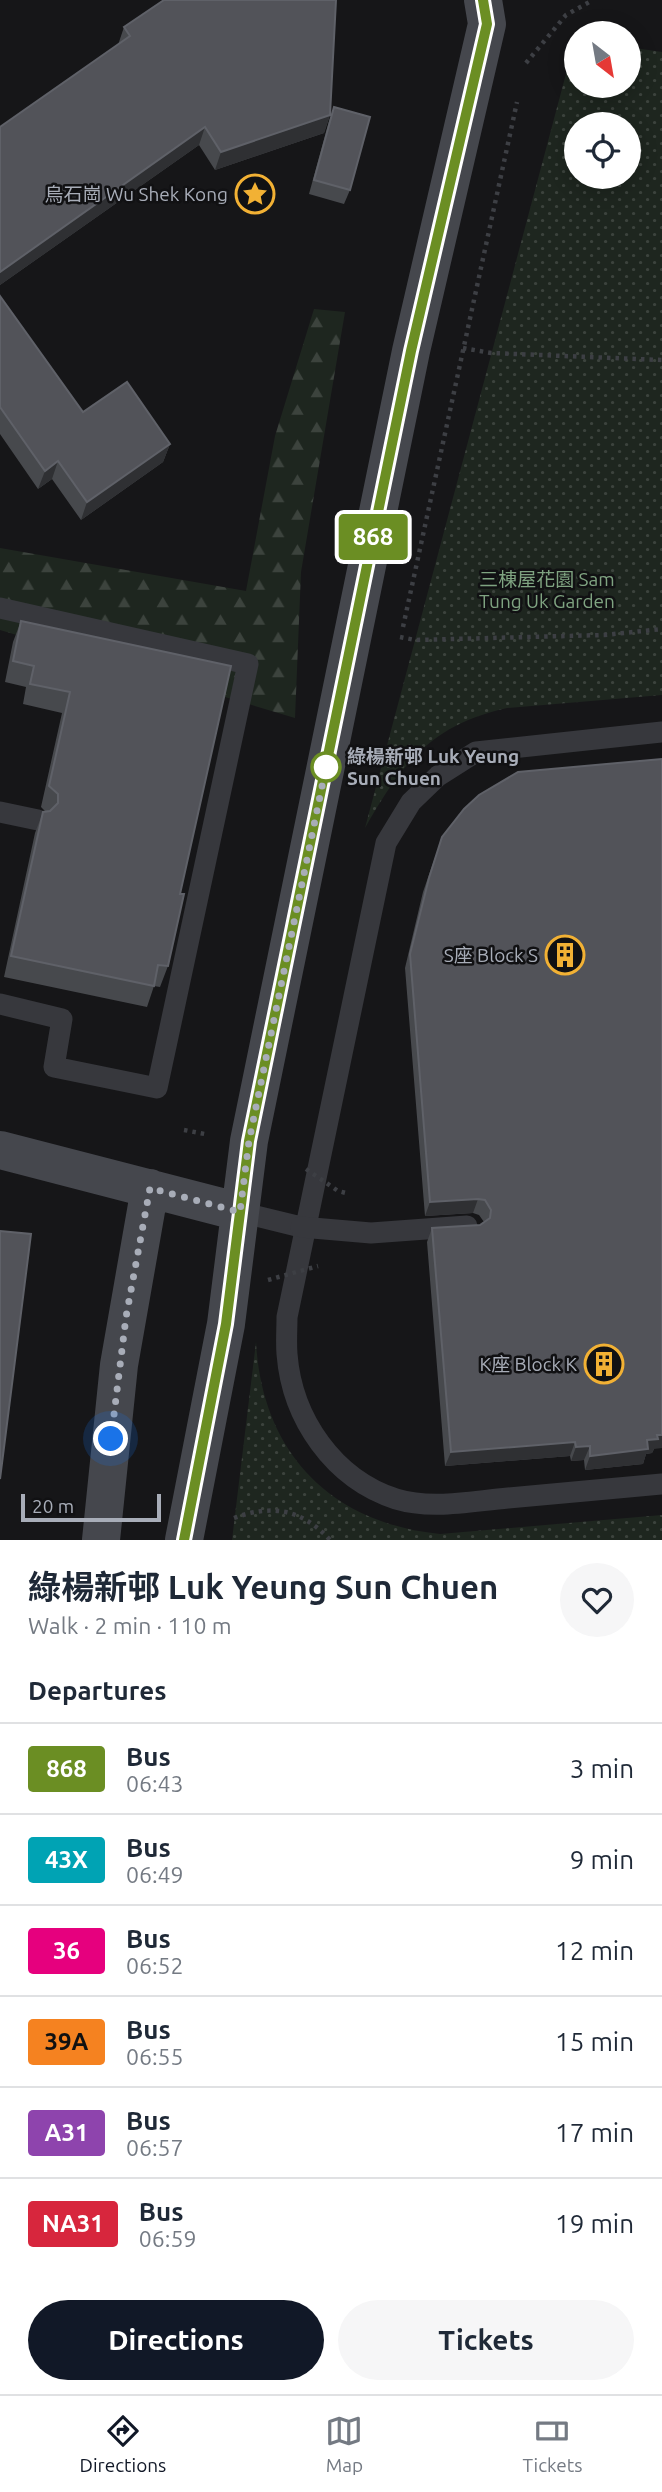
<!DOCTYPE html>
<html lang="en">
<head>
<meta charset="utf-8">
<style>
	body { margin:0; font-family:Ubuntu,"Noto Sans TC",sans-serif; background:#f6f6f7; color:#1f2937; height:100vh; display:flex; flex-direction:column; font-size:26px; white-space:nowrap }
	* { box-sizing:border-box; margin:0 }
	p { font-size:23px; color:#747a83 }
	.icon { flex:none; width:38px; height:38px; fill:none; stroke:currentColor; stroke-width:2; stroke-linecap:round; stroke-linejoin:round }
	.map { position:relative; height:1540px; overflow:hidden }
	.details { display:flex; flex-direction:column; background:#fff; flex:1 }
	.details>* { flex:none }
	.badge { padding:0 14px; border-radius:5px; font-size:24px; line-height:46px }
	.needle { width:46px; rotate:149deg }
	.controls { position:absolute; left:564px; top:21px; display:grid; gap:14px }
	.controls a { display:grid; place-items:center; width:77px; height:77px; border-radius:50%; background:#fff; box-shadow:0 4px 18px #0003; font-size:35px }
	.scale { position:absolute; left:21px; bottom:18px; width:140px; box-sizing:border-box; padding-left:7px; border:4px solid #a8adb8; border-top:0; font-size:19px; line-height:24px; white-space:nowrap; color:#a8adb8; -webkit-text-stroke:5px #111113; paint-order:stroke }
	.you { position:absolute; width:35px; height:35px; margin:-18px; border:5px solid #fff; border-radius:50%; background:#1a73e8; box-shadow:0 0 0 10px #1a73e833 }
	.map>.badge { position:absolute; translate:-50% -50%; box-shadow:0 0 0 4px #fff }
	h2 { padding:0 28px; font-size:26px; line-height:63px }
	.round { display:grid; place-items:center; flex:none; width:74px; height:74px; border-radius:37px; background:#f6f6f7 }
	.summary { display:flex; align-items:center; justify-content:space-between; height:119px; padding:0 28px }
	h1 { font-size:33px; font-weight:700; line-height:52px }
	.cta { display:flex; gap:14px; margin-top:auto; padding:14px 28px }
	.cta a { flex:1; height:80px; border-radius:42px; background:#111827; color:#fff; font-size:28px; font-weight:700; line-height:80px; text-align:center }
	.cta a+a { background:#f6f6f7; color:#1f2937 }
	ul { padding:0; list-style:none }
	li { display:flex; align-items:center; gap:21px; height:91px; padding:0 28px; border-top:2px solid #e0e1e3 }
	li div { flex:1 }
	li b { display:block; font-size:26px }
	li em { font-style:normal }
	li .badge { min-width:77px; font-weight:700; text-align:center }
	.menu { display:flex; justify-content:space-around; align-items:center; height:98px; border-top:2px solid #e0e1e3; background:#fff; font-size:19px; color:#747a83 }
	.menu a { display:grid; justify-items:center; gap:4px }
	.menu .current { color:#111827 }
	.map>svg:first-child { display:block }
	.forest { fill:url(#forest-firs) }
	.park { fill:url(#park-dots); fill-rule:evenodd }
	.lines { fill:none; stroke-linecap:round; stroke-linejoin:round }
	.path { stroke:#3d3f44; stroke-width:4.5; stroke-dasharray:3.5 5; stroke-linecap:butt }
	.lane { stroke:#37383d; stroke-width:21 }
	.secondary { stroke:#45474d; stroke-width:38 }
	.path-bridge { stroke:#3d3f44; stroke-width:4.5; stroke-dasharray:3.5 5; stroke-linecap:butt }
	.lane-bridge { stroke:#37383d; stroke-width:21 }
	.wall { fill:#47494d }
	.shaded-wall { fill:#2f3033 }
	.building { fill:#525359; stroke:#5f6168; stroke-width:2 }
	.line-casing { stroke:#fff; stroke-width:16 }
	.line { stroke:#6b8e23; stroke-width:10 }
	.walk { stroke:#a8adb8; stroke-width:7; stroke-dasharray:0 12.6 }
	.stop-dot { fill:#fff; stroke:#6b8e23; stroke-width:3.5 }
	.labels { text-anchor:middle; stroke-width:5; stroke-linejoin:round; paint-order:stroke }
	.poi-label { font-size:19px; fill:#a8adb8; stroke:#111113; text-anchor:end }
	.park-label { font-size:19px; fill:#7fa381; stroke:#111113 }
	.stop-label { font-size:19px; font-weight:bold; fill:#a8adb8; stroke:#111113; text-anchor:start }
</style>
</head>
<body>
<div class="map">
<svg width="662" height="1540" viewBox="0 0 662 1540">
	<defs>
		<pattern id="forest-firs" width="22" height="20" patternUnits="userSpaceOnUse" patternTransform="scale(1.75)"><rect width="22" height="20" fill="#1e261f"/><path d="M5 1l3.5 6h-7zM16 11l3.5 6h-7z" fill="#3c433d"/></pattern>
		<pattern id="park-dots" width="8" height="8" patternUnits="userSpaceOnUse" patternTransform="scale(1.75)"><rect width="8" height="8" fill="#1e261f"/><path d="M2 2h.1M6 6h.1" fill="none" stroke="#3c433d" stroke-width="1.8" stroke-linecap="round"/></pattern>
	</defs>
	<rect width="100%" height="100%" fill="#161618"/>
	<path class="forest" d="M314 309 345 312 301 572 295 718 0 630V548L246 591 275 436Z"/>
	<path class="park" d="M575 40 576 86H628V47L662 52V695L507 708C431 725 402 763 365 828ZM576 124H628V177H576Z
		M256 1342C262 1452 330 1523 440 1534L662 1515V1540H232Z"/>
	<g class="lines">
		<path class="path" d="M526 63 566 15 593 0
			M463 348 491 353 662 360
			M403 627 517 102
			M400 637 415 640 604 635 662 629
			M184 1130 205 1134
			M234 1518C272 1504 302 1509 330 1540"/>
		<path class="lane" d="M0 608 248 664 157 1088 54 1067 62 1019 0 1004
			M662 732 476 752 438 776 411 802 386 843 287 1317C287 1329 286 1342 287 1354 292 1419 334 1479 396 1499 432 1510 472 1501 508 1498 559 1493 611 1489 662 1484
			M0 812 38 820
			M240 1212 301 1227"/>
		<path class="secondary" d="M0 1150 240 1212
			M101 1540 119 1365 150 1188
			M184 1540 226 1324 249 1141 411 351 487 24 483 0"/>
		<path class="path-bridge" d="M306 1169 338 1191 346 1193
			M268 1280 318 1266"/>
		<path class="lane-bridge" d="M301 1227 371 1233 467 1226"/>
	</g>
	<path class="wall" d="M124 27 330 115 324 133 215 170 199 145 0 285V127L118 45Z
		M334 107 350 190 344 204 309 194 329 121Z
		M0 296 83 412 170 444 163 462 81 520 52 479 38 489 0 434Z
		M21 621 231 666 180 894 168 966 160 987 154 986 147 1007 4 977 35 833 43 812H46L41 807 62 713 23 704 26 687 5 682 13 642Z
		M442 837 654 1449 652 1453 646 1454 643 1464 585 1470 584 1460 571 1461 570 1456 445 1466 427 1242 432 1228 480 1225 484 1222 479 1215 473 1213 425 1216 405 968 423 892Z"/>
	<path class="shaded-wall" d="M330 115 324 133 215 170 221 152Z
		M205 127 199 145 0 285V272Z
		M170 444 163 462 81 520 87 502Z
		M58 461 52 479 38 489 45 471Z
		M478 1199 473 1213 425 1216 430 1202Z
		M657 1435H662V1448L654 1449 652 1453 646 1454 643 1464 585 1470 590 1456 647 1440Z
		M575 1442 570 1456 445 1466 451 1452Z
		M590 1446 584 1460 571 1461 576 1447Z"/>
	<path class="building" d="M164 0H336L330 115 221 152 205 127 0 272V127L130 36 124 27Z
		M334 107 370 117 350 190 314 180Z
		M0 296 83 412 127 382 170 444 87 502 58 461 45 471 0 407Z
		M21 621 231 666 180 894H184L168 966 158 965 154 986 11 956 43 812 50 811 58 803V794L49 786 70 692 30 684 34 666 13 661Z
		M662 759V1435H657L658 1439 647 1440 648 1449 590 1456V1446L576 1447 575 1442 451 1452 432 1228 480 1225 490 1218 491 1210 485 1200 478 1199 430 1202 410 954 429 878 442 837 464 809 479 795 518 772Z
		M0 1231 31 1234 0 1479Z"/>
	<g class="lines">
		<defs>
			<path id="line" d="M184 1540 226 1324 249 1141 411 351 487 24 483 0"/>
		</defs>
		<use href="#line" class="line-casing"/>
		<use href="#line" class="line"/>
		<path class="walk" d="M111 1439 126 1317 150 1188 240 1212 249 1141 326 767"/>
	</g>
	<defs>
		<symbol id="sight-ring" viewBox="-11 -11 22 22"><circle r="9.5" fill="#111113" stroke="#f2b134" stroke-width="1.5"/><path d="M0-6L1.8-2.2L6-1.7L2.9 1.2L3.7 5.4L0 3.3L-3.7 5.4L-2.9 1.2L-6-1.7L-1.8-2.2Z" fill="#f2b134"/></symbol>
		<symbol id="building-ring" viewBox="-11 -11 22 22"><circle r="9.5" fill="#111113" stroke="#f2b134" stroke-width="1.5"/><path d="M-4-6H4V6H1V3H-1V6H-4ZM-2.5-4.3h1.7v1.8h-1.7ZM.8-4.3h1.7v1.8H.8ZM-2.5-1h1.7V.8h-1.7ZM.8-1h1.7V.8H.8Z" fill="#f2b134"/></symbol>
	</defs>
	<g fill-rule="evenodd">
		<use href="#sight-ring" x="233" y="172" width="44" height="44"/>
		<use href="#building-ring" x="543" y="933" width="44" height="44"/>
		<use href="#building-ring" x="582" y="1342" width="44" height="44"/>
	</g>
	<circle class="stop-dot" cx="326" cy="767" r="14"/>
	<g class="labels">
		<g class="poi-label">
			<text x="228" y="201">烏石崗 Wu Shek Kong</text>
			<text x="538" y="962">S座 Block S</text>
			<text x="577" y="1371">K座 Block K</text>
		</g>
		<g class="park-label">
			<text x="547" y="586">三棟屋花園 Sam<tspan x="547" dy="22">Tung Uk Garden</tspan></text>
		</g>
		<g class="stop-label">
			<text x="347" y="763">綠楊新邨 Luk Yeung<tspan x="347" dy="22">Sun Chuen</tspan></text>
		</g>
	</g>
</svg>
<div class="controls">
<a><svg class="needle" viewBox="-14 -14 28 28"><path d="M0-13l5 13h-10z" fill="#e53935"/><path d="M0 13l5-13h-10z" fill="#747a83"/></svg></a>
<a><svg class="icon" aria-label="locate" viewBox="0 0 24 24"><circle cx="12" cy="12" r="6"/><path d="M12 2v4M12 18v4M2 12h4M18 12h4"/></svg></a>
</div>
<div class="scale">20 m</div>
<div class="you" style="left:111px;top:1439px"></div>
<b class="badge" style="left:373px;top:537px;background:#6b8e23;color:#fff">868</b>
</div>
<section class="details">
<div class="summary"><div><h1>綠楊新邨 Luk Yeung Sun Chuen</h1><p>Walk · 2 min · 110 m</p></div><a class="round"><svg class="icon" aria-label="heart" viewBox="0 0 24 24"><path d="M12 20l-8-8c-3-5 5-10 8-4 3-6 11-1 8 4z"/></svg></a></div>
<h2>Departures</h2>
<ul>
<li><span class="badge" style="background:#6b8e23;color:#fff">868</span><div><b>Bus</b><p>06:43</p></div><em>3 min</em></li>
<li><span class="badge" style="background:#00a3b4;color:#fff">43X</span><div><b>Bus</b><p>06:49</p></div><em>9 min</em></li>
<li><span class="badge" style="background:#e6007e;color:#fff">36</span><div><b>Bus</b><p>06:52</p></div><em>12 min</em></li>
<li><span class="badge" style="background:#f58220;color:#111">39A</span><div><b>Bus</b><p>06:55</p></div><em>15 min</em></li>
<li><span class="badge" style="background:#8e44ad;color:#fff">A31</span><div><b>Bus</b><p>06:57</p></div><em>17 min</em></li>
<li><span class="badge" style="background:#d7263d;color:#fff">NA31</span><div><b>Bus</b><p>06:59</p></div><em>19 min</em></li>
</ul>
<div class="cta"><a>Directions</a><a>Tickets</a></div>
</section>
<nav class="menu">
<a class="current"><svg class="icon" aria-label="directions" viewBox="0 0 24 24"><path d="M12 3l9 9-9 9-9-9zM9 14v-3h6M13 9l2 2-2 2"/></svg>Directions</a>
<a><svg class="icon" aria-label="map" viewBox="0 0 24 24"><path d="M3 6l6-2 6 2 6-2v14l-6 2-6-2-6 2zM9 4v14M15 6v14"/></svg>Map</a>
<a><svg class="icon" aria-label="tickets" viewBox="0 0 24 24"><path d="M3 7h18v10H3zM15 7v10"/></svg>Tickets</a>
</nav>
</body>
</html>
